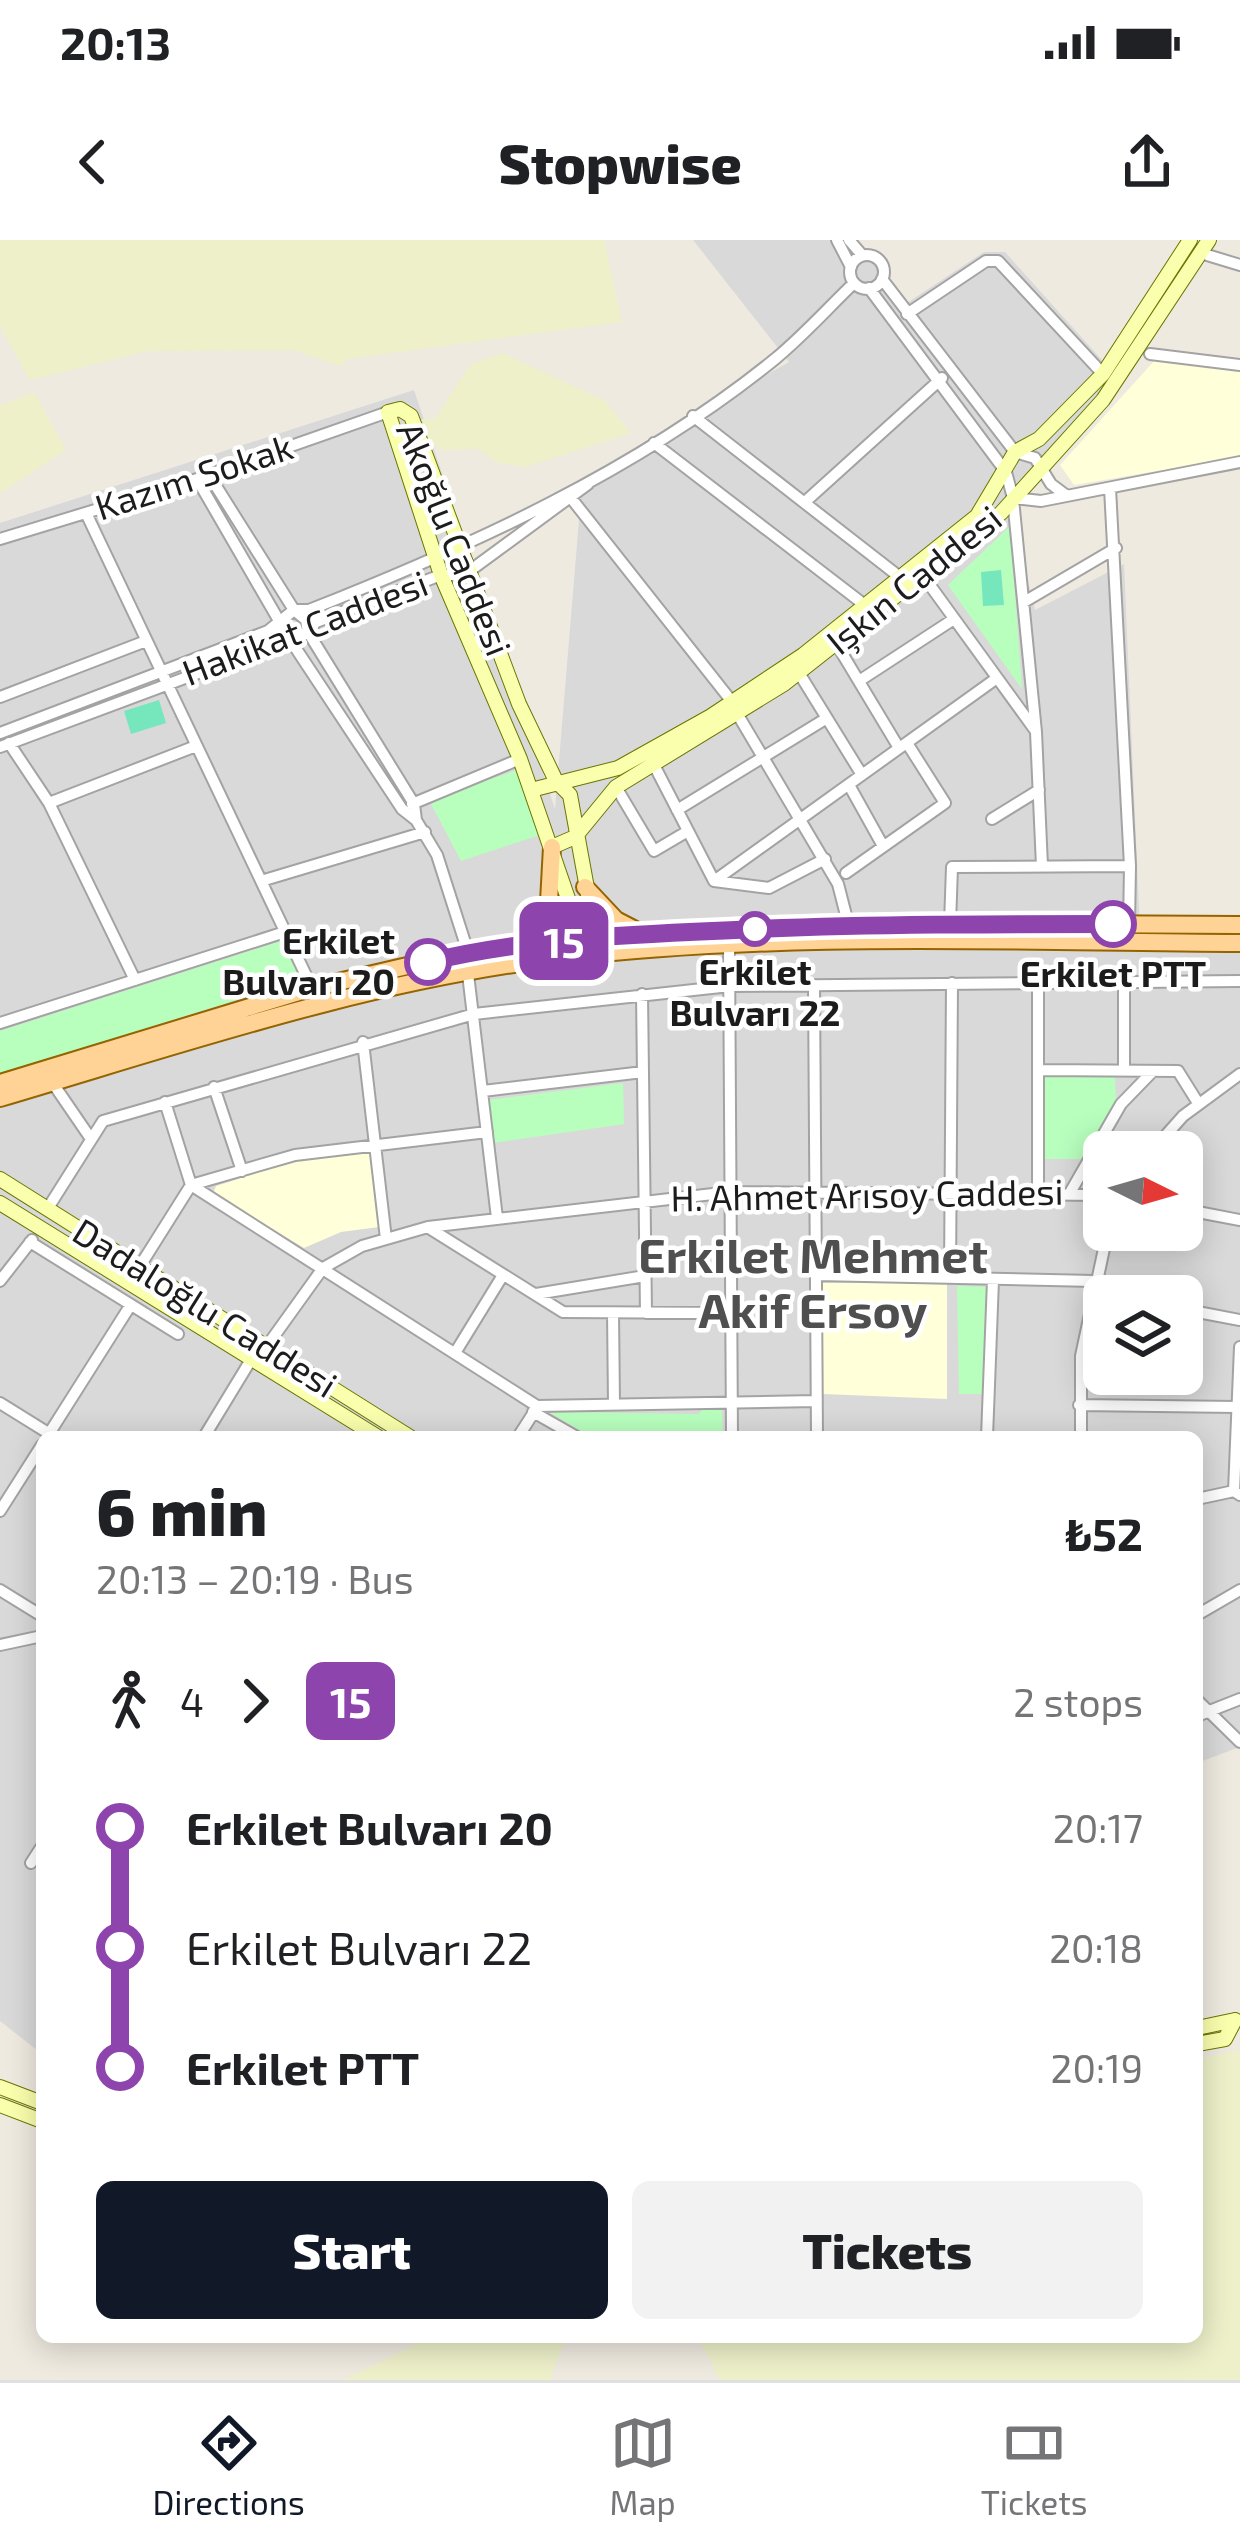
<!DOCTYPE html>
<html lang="en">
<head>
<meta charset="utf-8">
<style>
	body { margin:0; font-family:"Exo 2",sans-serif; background:#f2f2f2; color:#202124; height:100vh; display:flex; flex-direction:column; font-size:45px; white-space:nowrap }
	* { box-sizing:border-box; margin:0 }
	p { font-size:39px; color:#757577 }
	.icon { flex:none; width:66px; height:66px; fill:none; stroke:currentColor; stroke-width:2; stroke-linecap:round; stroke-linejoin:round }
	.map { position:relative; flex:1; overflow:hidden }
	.details { position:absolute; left:36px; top:1191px; width:1167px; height:912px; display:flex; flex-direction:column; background:#fff; border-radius:18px; box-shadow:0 6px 30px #0003 }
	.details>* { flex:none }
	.badge { padding:0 24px; border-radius:18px; font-size:42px; line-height:78px }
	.needle { width:78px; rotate:95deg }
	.buttons { position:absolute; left:1083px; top:891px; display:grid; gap:24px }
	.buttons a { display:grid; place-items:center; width:120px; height:120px; border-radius:18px; background:#fff; box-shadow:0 6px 30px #0003; font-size:60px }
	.map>.badge { position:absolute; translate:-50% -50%; box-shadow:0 0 0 6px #fff }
	.legs { display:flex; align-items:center; gap:18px; height:132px; padding:0 60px; font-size:39px }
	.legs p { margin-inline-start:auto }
	.overview { display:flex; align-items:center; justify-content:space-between; height:204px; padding:0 60px }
	h1 { font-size:66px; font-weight:800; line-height:90px }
	.primary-button { display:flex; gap:24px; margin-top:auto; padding:24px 60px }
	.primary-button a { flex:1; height:138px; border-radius:18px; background:#111827; color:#fff; font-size:48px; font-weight:800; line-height:138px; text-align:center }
	.primary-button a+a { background:#f2f2f2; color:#202124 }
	ul { padding:0 60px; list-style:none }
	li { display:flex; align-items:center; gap:42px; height:120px; font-size:45px }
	li i { display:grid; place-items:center; width:18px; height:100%; margin:0 15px; background:currentColor }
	li i::after { content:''; width:30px; height:30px; margin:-15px; border:9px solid; border-radius:50%; background:#fff }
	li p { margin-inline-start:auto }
	li:first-child i { background:linear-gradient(#0000 50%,currentColor 0) }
	li:last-child i { background:linear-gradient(currentColor 50%,#0000 0) }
	.status { display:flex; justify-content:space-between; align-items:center; height:84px; padding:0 60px; background:#fff; direction:ltr }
	.status svg { height:33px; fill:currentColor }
	header { display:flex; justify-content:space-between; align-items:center; height:156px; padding:0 60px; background:#fff; font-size:54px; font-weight:800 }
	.dock { display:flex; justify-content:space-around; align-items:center; height:168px; border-top:3px solid #e0e0e0; background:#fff; font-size:33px; color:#757577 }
	.dock a { display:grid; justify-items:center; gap:6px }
	.dock .on { color:#111827 }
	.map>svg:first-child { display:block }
	.residential { fill:#dad9d9; fill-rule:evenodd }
	.education { fill:#ffffd9 }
	.farmland { fill:#edf0c9 }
	.park { fill:#b8ffbe }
	.pitch { fill:#76e6bc }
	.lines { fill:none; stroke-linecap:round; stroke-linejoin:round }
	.street-casing { stroke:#a3a3a3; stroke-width:14 }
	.secondary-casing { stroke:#697600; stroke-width:16 }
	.primary-casing { stroke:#946400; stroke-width:20 }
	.street { stroke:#fff; stroke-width:10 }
	.secondary { stroke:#faffae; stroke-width:14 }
	.primary { stroke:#ffd295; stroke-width:16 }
	.line-1-casing { stroke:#fff; stroke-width:27 }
	.line-1 { stroke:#8e44ad; stroke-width:18 }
	.stop-1-dot { fill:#fff; stroke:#8e44ad; stroke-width:6 }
	.labels { text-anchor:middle; stroke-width:9; stroke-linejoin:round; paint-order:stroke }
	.street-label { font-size:36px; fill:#1c1c1c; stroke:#fff }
	.stop-label { font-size:36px; font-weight:bold; fill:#1c1c1c; stroke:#fff }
	.district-label { font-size:48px; font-weight:bold; fill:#4f4f4f; stroke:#fff }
</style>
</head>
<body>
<div class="status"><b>20:13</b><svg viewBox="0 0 49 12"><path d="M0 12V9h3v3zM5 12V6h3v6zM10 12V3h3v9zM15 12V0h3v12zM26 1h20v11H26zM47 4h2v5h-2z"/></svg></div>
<header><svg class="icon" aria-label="back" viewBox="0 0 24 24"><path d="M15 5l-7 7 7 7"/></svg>Stopwise<svg class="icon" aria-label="share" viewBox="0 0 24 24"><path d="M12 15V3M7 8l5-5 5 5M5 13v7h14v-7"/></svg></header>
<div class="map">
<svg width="1240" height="2140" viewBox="0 0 1240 2140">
	<rect width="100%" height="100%" fill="#efeae0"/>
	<path class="residential" d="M693 0H856L907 63 984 12H1005L1118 138 1007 253 1035 370 1124 324 1140 692H1240V1507L1197 1523V1197H42V1814L0 1781V283L414 150 555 569 581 256 693 176 789 122ZM1104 912H1182V990H1104ZM1104 1056H1182V1134H1104Z"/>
	<path class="education" d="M1155 120 1240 132V217L1074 245 1060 225Z
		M369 911 379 987 341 992 304 1008 213 953 216 946 300 919Z
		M947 1042V1159L823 1154 822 1043Z"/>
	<path class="farmland" d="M0 0H604L622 82 347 119 341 126 293 110 148 111 30 140 0 86Z
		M502 113 605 161 631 193 525 227 498 223 479 209 440 210 425 195 422 179H435L470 125Z
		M34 152 66 210 0 253V166Z
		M1240 1810V2140H720L698 2097H1197V1819Z
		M430 2097H566L550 2140H344Z"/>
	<path class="park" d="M1010 286 1022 449 948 345Z
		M517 530 543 594 461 621 429 560Z
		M281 701 301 740 0 834V791Z
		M1045 834 1115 836 1116 864 1081 919H1044Z
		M623 843 624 884 493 903 488 860Z
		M957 1046 993 1047V1154H959Z
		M703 1168H722L723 1197H591L549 1172 699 1174Z"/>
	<path class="pitch" d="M1001 330 1004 365 983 366 981 332Z
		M159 460 166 483 131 494 124 471Z"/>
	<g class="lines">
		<defs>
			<path id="street" d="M837 0 851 27
				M849 0 862 15
				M1207 15 1240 25
				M850 32a17 17 0 1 1 34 0a17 17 0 1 1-34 0Z
				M882 39 1015 212 1035 218 1051 244 1067 256
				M869 48 1006 232 1013 258 1041 261 1240 222
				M907 74 986 21H998L1103 134
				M1150 114 1240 125
				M693 176 901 338
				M654 203 866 366
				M209 235 294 370 306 380 308 392 414 564 416 580
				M197 239 289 398 402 569 416 580 437 615 468 712
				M1110 248 1130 626 1129 685
				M571 258 733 463
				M1013 259 1036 492 1042 626
				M806 261 942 138
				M86 273 312 748
				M0 299 197 239 388 172
				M924 337 1035 490
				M1024 362 1116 308
				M837 405 899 508
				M799 433 862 535
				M859 441 954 379
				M0 457 146 401
				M738 475 838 644 848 683
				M0 493 268 391 294 370H309C471 306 637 231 775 119 803 96 828 68 854 43
				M9 503 49 563 135 740
				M0 507 308 392 316 382 441 335H464L588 244
				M653 523 714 641
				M849 545 883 606
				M616 547 654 611 688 591
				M49 563 196 506
				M412 564 520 519
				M677 570 827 478
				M992 579 1039 550
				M846 633 945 563 907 503
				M261 641 425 592
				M714 641 997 438
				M714 641 769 648 825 619
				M950 684 952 627 1130 626
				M729 705 732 1197
				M468 734 497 978
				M814 745 817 1197
				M642 754 646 1073
				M0 783 285 692
				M363 802 386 999
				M1039 830 1178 831 1198 863
				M1124 831V742
				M52 842 91 899
				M214 847 242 931
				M483 851 643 832
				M165 862 191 945 537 1166 816 1161
				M1151 912 1183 876 1240 834
				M1038 951V742
				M1071 951 1121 864 1153 831
				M48 968 103 881 474 774 730 746 1240 741
				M1182 969 1240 980
				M429 988 563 1072 732 1073
				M30 1002 178 1094
				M140 1026 191 945 295 915 487 892
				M817 1035 1094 1041
				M950 1037 952 743
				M0 1041 32 1000
				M1091 1052 1113 1056
				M536 1054 645 1036
				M1182 1069 1240 1080
				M613 1073 614 1164
				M455 1113 503 1035
				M0 1163 53 1196
				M1079 1165 1236 1167
				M533 1172 577 1197
				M47 1197 130 1066
				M204 1197 252 1118 267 1106 323 1028 362 1006 428 987 730 952 1104 955
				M518 1197 536 1169
				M987 1197 993 1040
				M1081 1197V1116L1108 990
				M1234 1251 1240 1107
				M1197 1259 1234 1251 1240 1255
				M0 1271 42 1205
				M0 1350 42 1376
				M1197 1375 1240 1350
				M0 1405 42 1396
				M1197 1460 1240 1502
				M1197 1476 1240 1459
				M31 1623 42 1606"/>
			<path id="secondary" d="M531 550 618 528 711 476 803 415 977 276 1015 212 1039 199 1103 134 1190 0
				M552 607 575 597 616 547 784 444 1001 273 1103 160 1209 0
				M584 705 520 519 441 335 388 172 400 169 411 176 519 464 556 541 570 555 597 703
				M0 939 410 1197
				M0 963 378 1197
				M1197 1788 1235 1780
				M1197 1804 1225 1799 1235 1780
				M0 1847 42 1863
				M0 1865 42 1881"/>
			<path id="primary" d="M585 647 616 680 643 694
				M521 706 548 680 552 607
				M0 843 312 748 468 712 584 699 848 683 1240 685
				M0 858C183 804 366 741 557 718 783 691 1013 702 1240 703"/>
		</defs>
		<use href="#street" class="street-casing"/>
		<use href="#secondary" class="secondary-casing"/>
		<use href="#primary" class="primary-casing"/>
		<use href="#street" class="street"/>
		<use href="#secondary" class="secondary"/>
		<use href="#primary" class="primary"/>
	</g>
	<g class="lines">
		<defs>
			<path id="line-1" d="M428 722C535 696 647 694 756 689 875 684 994 684 1113 684"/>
		</defs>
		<use href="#line-1" class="line-1-casing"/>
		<use href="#line-1" class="line-1"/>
	</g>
	<g class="stop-1-dot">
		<circle cx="1113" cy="684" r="21"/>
		<circle cx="755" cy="689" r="15"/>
		<circle cx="428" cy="722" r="21"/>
	</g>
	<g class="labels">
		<g class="street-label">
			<text transform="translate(194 237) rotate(-18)" y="13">Kazım Sokak</text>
			<text transform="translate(454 299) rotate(68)" y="13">Akoğlu Caddesi</text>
			<text transform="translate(914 340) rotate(-39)" y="13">Işkın Caddesi</text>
			<text transform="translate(305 388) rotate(-21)" y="13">Hakikat Caddesi</text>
			<text transform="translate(867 955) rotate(-1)" y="13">H. Ahmet Arısoy Caddesi</text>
			<text transform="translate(205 1068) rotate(32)" y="13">Dadaloğlu Caddesi</text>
		</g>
		<g class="stop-label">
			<text x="395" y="714" text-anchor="end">Erkilet<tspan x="395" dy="41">Bulvarı 20</tspan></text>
			<text x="755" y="745">Erkilet<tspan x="755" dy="41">Bulvarı 22</tspan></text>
			<text x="1113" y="747">Erkilet PTT</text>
		</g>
		<g class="district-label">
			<text x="813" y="1033">Erkilet Mehmet<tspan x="813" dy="55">Akif Ersoy</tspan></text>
		</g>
	</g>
</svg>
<div class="buttons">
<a><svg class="needle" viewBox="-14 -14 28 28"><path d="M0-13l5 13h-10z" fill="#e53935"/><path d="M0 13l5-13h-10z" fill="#757577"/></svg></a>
<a><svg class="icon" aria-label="layers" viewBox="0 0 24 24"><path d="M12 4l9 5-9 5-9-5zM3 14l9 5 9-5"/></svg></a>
</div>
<b class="badge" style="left:564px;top:701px;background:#8e44ad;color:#fff">15</b>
<section class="details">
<div class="overview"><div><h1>6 min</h1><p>20:13 – 20:19 · Bus</p></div><b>₺52</b></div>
<div class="legs"><svg class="icon" aria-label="walk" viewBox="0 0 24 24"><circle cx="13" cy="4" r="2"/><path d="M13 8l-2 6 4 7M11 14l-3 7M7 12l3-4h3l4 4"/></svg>4<svg class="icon" aria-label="forward" viewBox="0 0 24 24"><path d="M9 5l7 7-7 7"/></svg><b class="badge" style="background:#8e44ad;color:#fff">15</b><p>2 stops</p></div>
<ul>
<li><i style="color:#8e44ad"></i><b>Erkilet Bulvarı 20</b><p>20:17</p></li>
<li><i style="color:#8e44ad"></i><span>Erkilet Bulvarı 22</span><p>20:18</p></li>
<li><i style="color:#8e44ad"></i><b>Erkilet PTT</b><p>20:19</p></li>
</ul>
<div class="primary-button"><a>Start</a><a>Tickets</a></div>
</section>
</div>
<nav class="dock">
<a class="on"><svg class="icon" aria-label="directions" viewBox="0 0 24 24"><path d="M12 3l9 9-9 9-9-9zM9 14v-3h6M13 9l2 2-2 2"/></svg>Directions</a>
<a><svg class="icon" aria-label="map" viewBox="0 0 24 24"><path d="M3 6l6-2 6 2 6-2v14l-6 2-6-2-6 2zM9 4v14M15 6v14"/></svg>Map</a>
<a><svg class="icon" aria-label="tickets" viewBox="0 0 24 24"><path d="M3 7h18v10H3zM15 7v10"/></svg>Tickets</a>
</nav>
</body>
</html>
